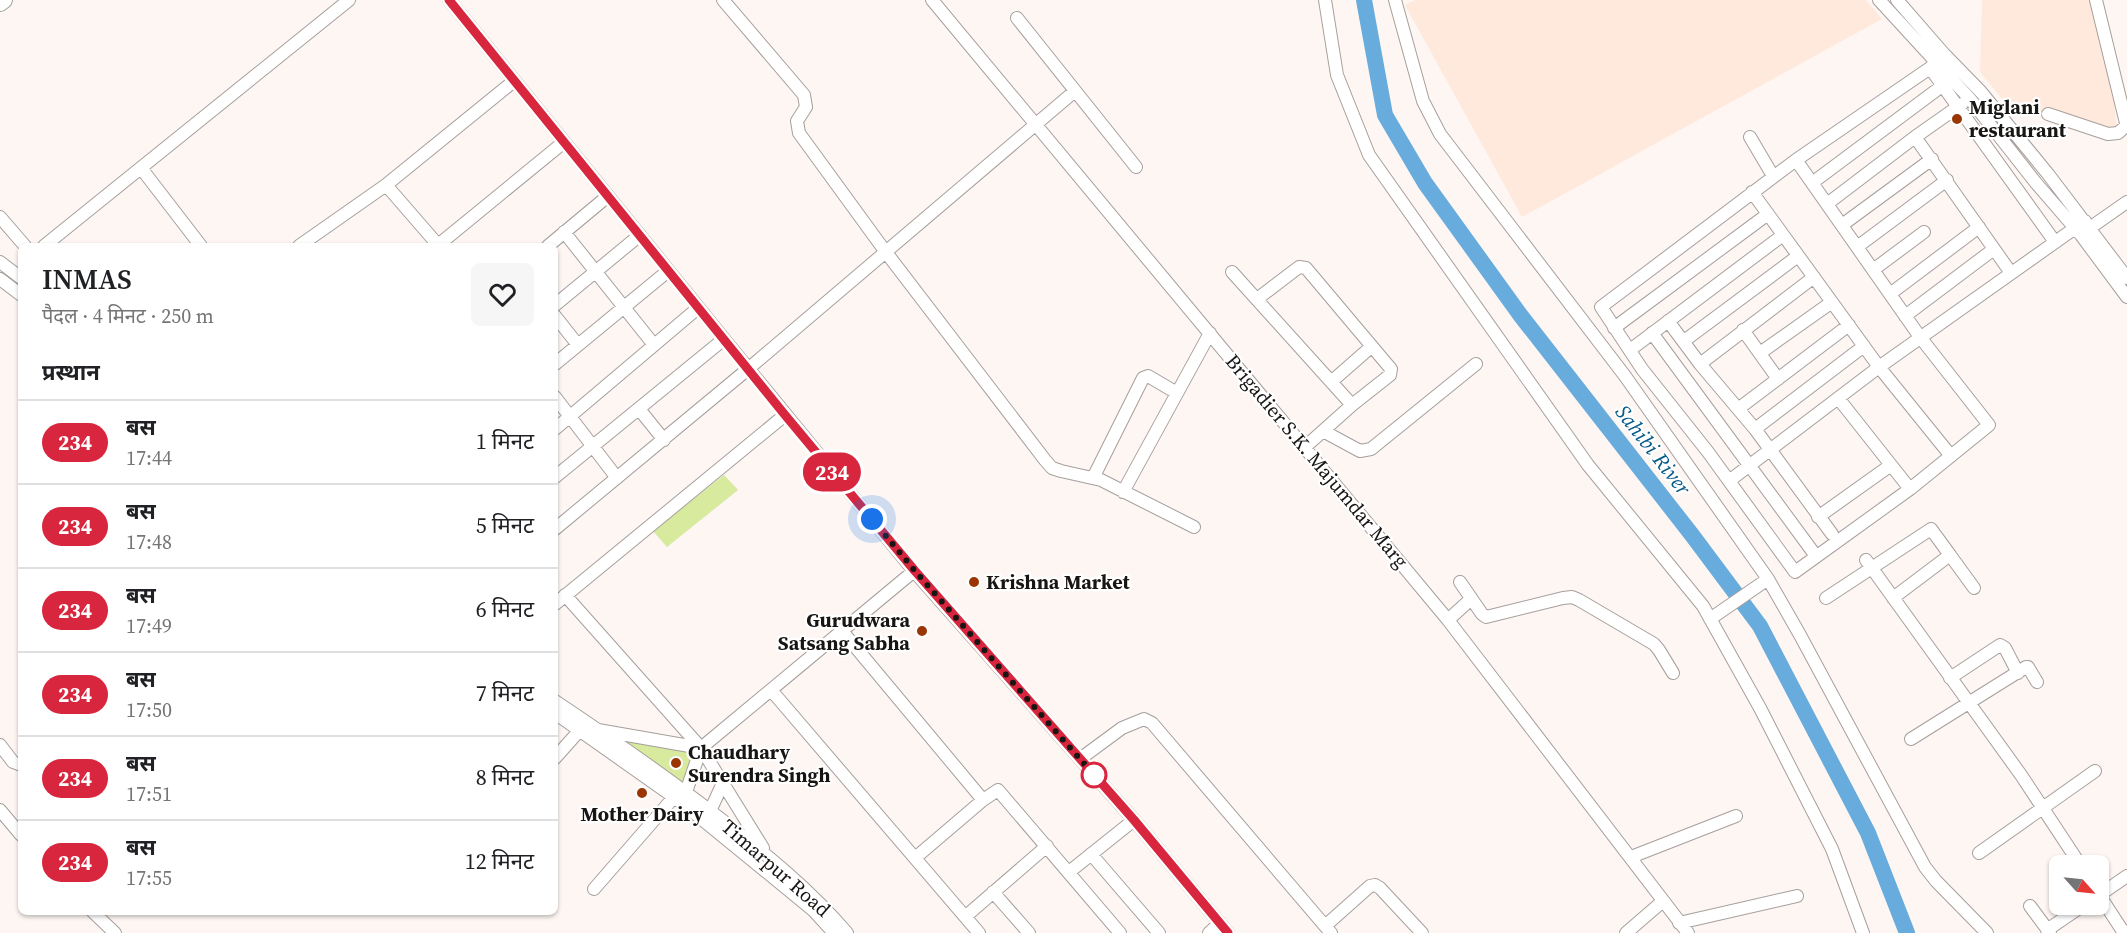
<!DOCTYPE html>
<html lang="hi">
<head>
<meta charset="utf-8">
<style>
	body { margin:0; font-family:"Source Serif 4","Noto Sans Devanagari",serif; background:#f6f6f6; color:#202124; height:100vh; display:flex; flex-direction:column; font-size:22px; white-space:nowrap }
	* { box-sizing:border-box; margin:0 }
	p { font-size:20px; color:#757577 }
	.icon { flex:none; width:33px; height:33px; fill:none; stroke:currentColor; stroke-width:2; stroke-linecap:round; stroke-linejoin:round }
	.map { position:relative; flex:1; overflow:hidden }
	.details { position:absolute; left:18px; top:243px; width:540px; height:672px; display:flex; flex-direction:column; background:#fff; border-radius:9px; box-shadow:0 2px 4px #0004 }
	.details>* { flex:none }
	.badge { padding:0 12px; border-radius:20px; font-size:21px; line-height:39px }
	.needle { width:39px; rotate:117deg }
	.fabs { position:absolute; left:2049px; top:855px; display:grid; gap:12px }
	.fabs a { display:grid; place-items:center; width:60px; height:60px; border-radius:9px; background:#fff; box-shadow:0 2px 4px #0004; font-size:30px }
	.you { position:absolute; width:30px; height:30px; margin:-15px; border:4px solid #fff; border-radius:50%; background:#1a73e8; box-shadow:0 0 0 9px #1a73e833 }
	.map>.badge { position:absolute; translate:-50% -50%; box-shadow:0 0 0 3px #fff }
	h2 { padding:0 24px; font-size:22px; line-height:54px }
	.round { display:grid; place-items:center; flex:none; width:63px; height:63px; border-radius:9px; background:#f6f6f6 }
	.summary { display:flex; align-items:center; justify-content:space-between; height:102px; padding:0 24px }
	h1 { font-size:28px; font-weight:600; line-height:45px }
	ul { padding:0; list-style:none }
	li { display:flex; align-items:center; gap:18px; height:84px; padding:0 24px; border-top:2px solid #e0e0e0 }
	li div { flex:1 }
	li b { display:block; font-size:22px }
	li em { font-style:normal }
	li .badge { min-width:66px; font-weight:700; text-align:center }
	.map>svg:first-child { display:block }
	.industrial { fill:#ffe9dc }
	.green { fill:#d7ea9e }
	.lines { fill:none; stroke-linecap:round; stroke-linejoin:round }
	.river { stroke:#68abdd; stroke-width:16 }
	.minor-casing { stroke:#a69f9c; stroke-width:14 }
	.major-casing { stroke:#a69f9c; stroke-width:18 }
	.minor { stroke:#fff; stroke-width:12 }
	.major { stroke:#fff; stroke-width:16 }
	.line-casing { stroke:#fff; stroke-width:14 }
	.line { stroke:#d7263d; stroke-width:9 }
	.walk { stroke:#181614; stroke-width:6; stroke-dasharray:0 10.8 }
	.poi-dot { fill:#9a3603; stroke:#fff; stroke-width:2 }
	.stop-dot { fill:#fff; stroke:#d7263d; stroke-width:3 }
	.labels { text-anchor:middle; stroke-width:4.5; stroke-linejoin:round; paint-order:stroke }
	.poi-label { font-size:20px; font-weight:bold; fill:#181614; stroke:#fff; text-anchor:start }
	.street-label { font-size:20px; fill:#181614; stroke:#fff }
	.water-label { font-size:21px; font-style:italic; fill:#065a8a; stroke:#fff }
</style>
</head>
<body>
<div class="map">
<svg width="2127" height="933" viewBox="0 0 2127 933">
	<rect width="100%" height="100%" fill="#fdf6f2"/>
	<path class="industrial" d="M1415 0H1866L1882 19 1522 217 1405 5Z
		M1982 0H2102L2117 129 2013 112 1980 72Z"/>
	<path class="green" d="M724 475 738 490 667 547 653 531Z
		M627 739 695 751 683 785 625 742Z"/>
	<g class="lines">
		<path class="river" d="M1364 0 1385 115 1425 183 1521 316 1692 535 1760 626 1868 833 1907 933"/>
		<defs>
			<path id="minor" d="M449 0 724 339 914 571 1134 820 1228 933
				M723 0 804 95 806 107 797 121 799 133 885 251 1045 460 1052 468 1061 471 1101 480 1194 527
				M932 0 1448 620 1688 933
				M1325 0 1337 75 1369 155 1588 465 1703 606 1760 708 1832 849 1863 933
				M1395 0 1423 101 1440 134 1625 376 1768 579 1800 635 1925 867 1936 881 1987 933
				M1879 0 1970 99 2036 183 2081 235 2127 297
				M1897 0 1944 54 1981 92 2048 174 2127 278
				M2096 0 2127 127
				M1017 18 1136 167
				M1930 68 2055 242
				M2048 114 2108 134 2118 133 2126 126
				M1750 137 1773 176
				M1915 137 2011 273
				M1796 160 1920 337 1989 425 1910 489 1795 572 1708 452 1642 369 1601 307 1796 160 1930 68 1944 54
				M141 168 201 246
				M1812 183 1942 86
				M386 185 438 245
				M1752 192 1879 367 1951 456
				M1827 204 1915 137 1962 104
				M0 217 25 246
				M1842 225 1932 159
				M564 232 654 345
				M2084 232 2127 202
				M44 246 349 0
				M299 246 386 185 514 81
				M437 246 564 142
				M548 246 608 196
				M1857 247 1947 180
				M0 262 21 278
				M1873 270 1924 232
				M1232 272 1352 405
				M0 279 21 295
				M1890 294 1979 227
				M1257 299 1299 267 1306 268 1391 369 1390 375 1352 405 1305 447
				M555 305 640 235
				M555 316 578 345
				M1905 316 1994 249
				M1668 321 1700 364 1755 429 1832 534
				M1614 328 1768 214
				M1743 330 1778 379
				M1652 333 1813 552
				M1684 341 1798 256
				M1630 350 1783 235
				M1760 353 1832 302
				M555 364 668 271
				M1700 364 1814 277
				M1331 382 1371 347
				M555 397 617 478
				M1838 398 1910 489
				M639 409 664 440
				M1738 409 1849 325
				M555 429 698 308
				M1755 429 1864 346
				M1323 431 1360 451 1371 449 1476 364
				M555 477 724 339
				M1093 478 1143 378 1148 376 1177 393
				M1729 481 1879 367 2085 221
				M1123 492 1210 333
				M1818 517 1891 465
				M555 529 748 369 1075 91
				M1866 560 2021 775 2081 866
				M1460 582 1482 614 1486 617 1563 598 1572 597 1579 600 1654 644 1659 650 1673 673
				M565 595 701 748 763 848
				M1826 598 1931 529 1950 555
				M1893 598 1950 555 1974 588
				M555 604 785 415
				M1710 619 1768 579
				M1448 620 1471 599
				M842 631 983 800
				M1950 678 2000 645 2005 648 2018 673
				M771 690 979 933
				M555 701C612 739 668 778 722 820 766 854 810 890 847 933
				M555 713 681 802 813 910 834 933
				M598 730 701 748 914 571
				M1911 739 2026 667H2028L2037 682
				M0 745 13 762 21 765
				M555 758 580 730
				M1080 759 1122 728 1144 719 1152 723 1331 933
				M684 798 701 748
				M0 810 21 835
				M710 811 723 783
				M1979 853 2095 771
				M1091 854 1159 933
				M1631 857 1736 816
				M915 858 983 800 998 790 1120 933
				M1069 872 1134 820
				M594 889 674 797
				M993 892 1029 933
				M2098 893 2122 930 2127 932
				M2098 896 2127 876
				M2030 906 2050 933
				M93 912 115 933
				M966 916 1047 846
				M1679 923 1797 896
				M1325 926 1370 886 1375 885 1380 888 1422 933
				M2047 930 2085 904
				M1209 933 1220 923
				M1626 933 1663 901"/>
			<path id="major" d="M0 3 4 0"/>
		</defs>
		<use href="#minor" class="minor-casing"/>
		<use href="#major" class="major-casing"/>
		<use href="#minor" class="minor"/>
		<use href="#major" class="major"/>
	</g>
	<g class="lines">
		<defs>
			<path id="line" d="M449 0 785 415 915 571 1134 820 1228 933"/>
		</defs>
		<use href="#line" class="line-casing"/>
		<use href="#line" class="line"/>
		<path class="walk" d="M872 519 915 571 1094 775"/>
	</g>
	<g class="poi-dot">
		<circle cx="1957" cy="119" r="6"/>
		<circle cx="974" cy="582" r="6"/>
		<circle cx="922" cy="631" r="6"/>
		<circle cx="676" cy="763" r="6"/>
		<circle cx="642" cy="793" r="6"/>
	</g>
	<circle class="stop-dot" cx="1094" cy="775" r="12"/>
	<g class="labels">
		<g class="poi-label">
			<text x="1969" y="114">Miglani<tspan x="1969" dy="23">restaurant</tspan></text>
			<text x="986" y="589">Krishna Market</text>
			<text x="910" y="627" text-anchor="end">Gurudwara<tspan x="910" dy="23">Satsang Sabha</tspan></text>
			<text x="688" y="759">Chaudhary<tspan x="688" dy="23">Surendra Singh</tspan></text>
			<text x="642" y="821" text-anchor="middle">Mother Dairy</text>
		</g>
		<g class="street-label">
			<text transform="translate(1317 461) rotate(50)" y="7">Brigadier S.K. Majumdar Marg</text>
			<text transform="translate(776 868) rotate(41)" y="7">Timarpur Road</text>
		</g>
		<g class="water-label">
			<text transform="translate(1653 450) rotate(52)" y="7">Sahibi River</text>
		</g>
	</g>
</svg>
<div class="fabs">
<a><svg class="needle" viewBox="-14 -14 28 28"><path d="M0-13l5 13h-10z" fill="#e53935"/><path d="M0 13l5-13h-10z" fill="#757577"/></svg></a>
</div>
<div class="you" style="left:872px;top:519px"></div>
<b class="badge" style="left:832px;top:472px;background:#d7263d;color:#fff">234</b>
<section class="details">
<div class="summary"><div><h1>INMAS</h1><p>पैदल · 4 मिनट · 250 m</p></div><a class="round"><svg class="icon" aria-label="heart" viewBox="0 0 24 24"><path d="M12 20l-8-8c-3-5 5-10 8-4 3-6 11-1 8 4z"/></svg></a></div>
<h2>प्रस्थान</h2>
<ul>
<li><span class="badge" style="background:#d7263d;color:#fff">234</span><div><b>बस</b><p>17:44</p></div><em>1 मिनट</em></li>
<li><span class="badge" style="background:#d7263d;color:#fff">234</span><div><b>बस</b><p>17:48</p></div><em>5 मिनट</em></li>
<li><span class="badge" style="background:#d7263d;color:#fff">234</span><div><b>बस</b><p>17:49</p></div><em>6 मिनट</em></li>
<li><span class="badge" style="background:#d7263d;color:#fff">234</span><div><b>बस</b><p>17:50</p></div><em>7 मिनट</em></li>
<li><span class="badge" style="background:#d7263d;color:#fff">234</span><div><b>बस</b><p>17:51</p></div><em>8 मिनट</em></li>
<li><span class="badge" style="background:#d7263d;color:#fff">234</span><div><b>बस</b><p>17:55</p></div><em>12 मिनट</em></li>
</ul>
</section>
</div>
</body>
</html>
